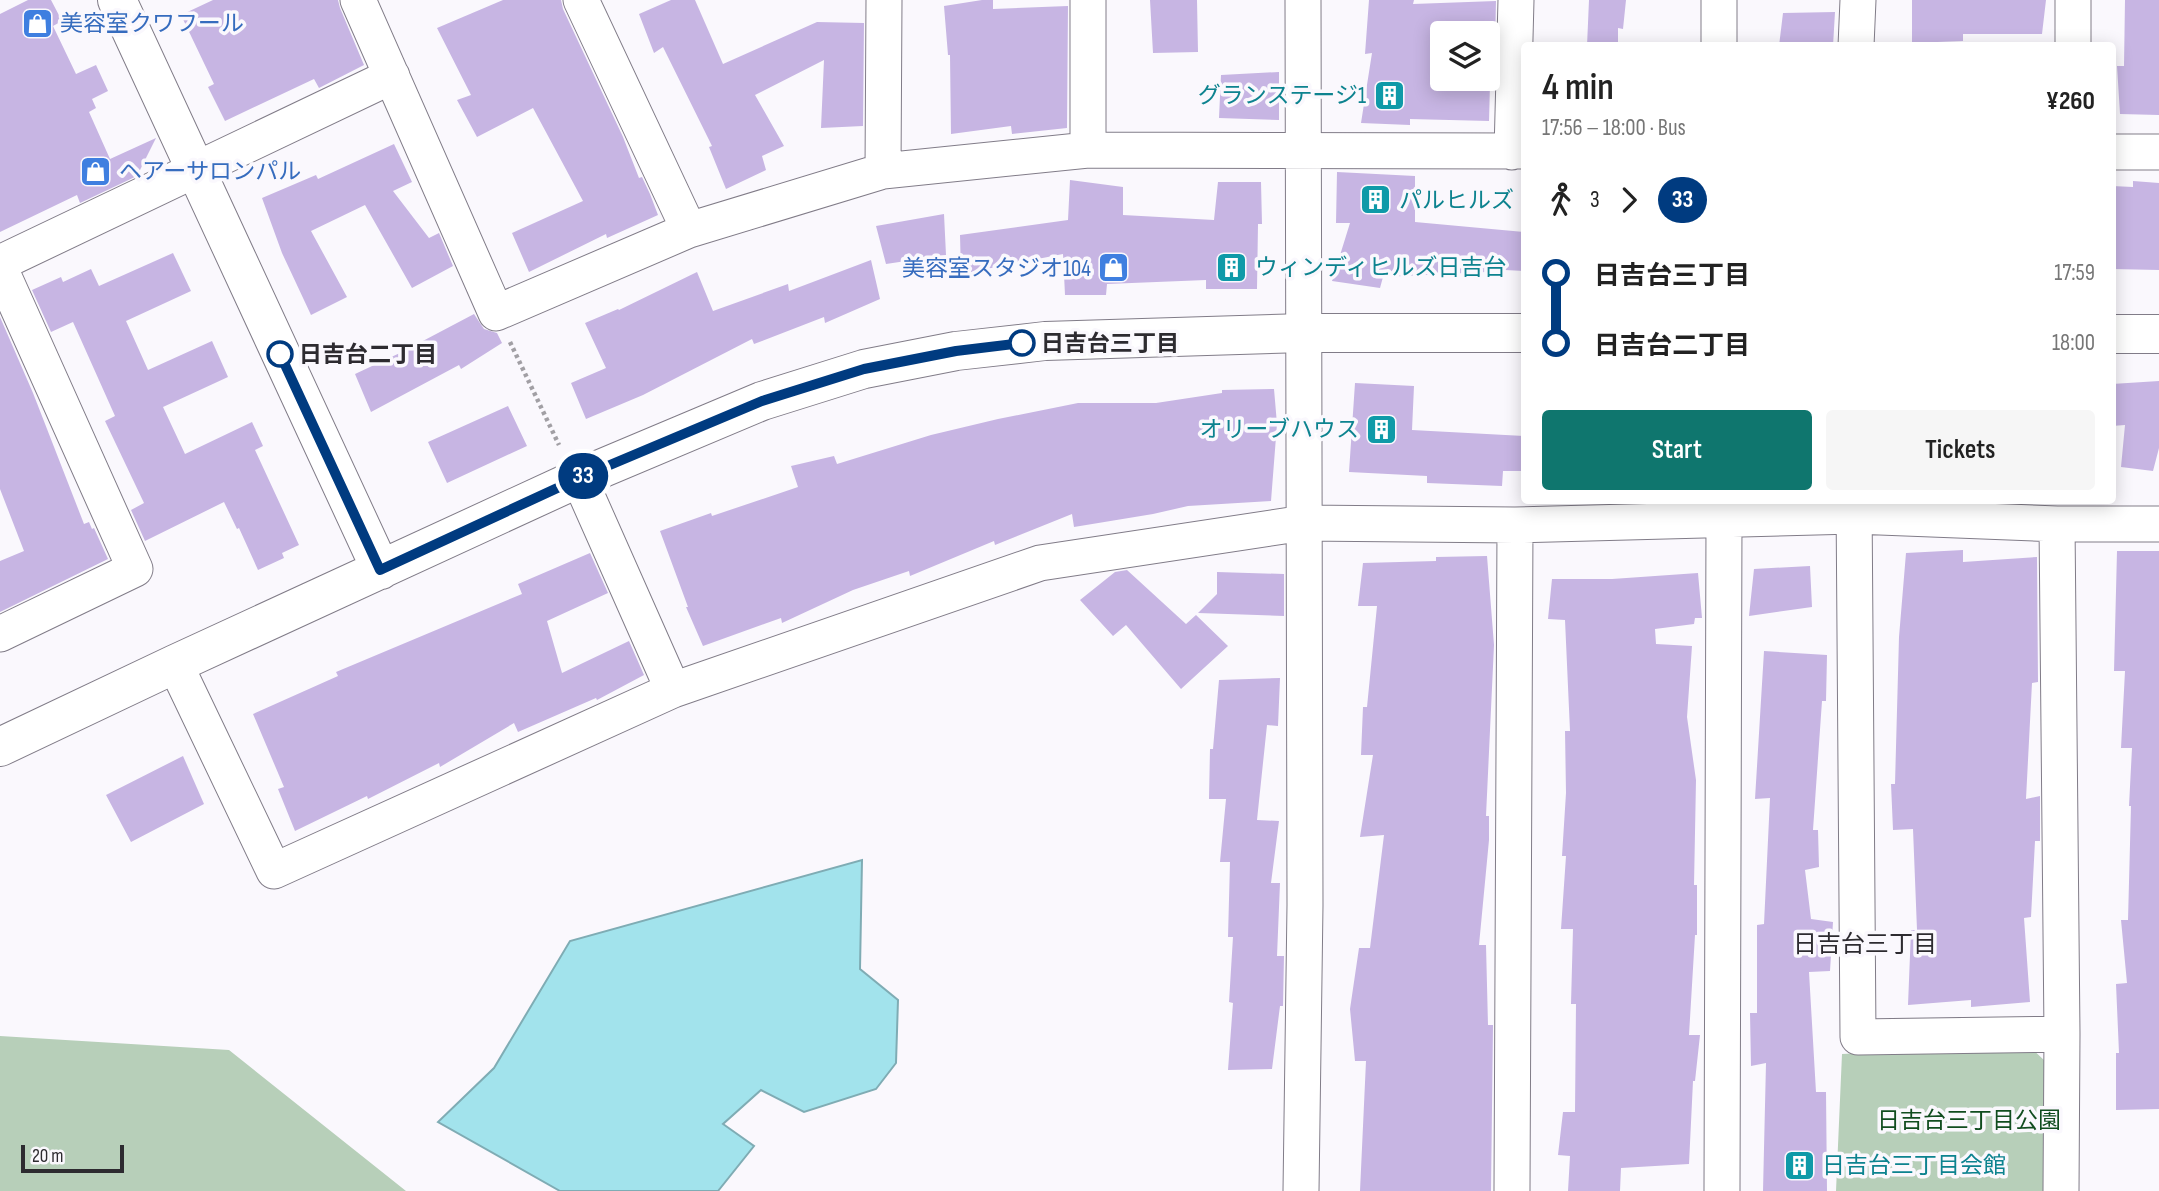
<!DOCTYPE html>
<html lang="en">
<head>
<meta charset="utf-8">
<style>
	body { margin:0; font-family:"Sofia Sans Condensed","Noto Sans JP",sans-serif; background:#f6f6f6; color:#222; height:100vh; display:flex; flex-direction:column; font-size:26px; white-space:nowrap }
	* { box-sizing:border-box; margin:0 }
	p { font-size:23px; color:#767676 }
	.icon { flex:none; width:38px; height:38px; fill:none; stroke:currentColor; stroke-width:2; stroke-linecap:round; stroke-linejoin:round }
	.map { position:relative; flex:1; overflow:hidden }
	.panel { position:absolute; left:1521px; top:42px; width:595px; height:462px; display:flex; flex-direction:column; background:#fff; border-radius:7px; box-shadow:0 4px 18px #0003 }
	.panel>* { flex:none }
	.badge { padding:0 14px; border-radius:23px; font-size:24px; line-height:46px }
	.buttons { position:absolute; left:1430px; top:21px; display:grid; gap:14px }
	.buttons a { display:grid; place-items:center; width:70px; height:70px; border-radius:7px; background:#fff; box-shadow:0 4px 18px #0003; font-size:35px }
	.scale { position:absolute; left:21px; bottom:18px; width:103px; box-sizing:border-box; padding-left:7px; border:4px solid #2d2b30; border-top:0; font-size:19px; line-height:24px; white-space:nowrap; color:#2d2b30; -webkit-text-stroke:5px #faf8fd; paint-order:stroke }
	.map>.badge { position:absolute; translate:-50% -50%; box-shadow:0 0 0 4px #fff }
	.legs { display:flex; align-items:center; gap:10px; height:77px; padding:0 21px; font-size:23px }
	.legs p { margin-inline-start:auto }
	.summary { display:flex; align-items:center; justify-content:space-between; height:119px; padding:0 21px }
	h1 { font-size:38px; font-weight:600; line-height:52px }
	.primary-button { display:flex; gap:14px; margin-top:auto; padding:14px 21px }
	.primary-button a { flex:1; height:80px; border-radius:7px; background:#0f766e; color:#fff; font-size:28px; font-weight:600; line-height:80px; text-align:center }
	.primary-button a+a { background:#f6f6f6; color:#222 }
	ul { padding:0 21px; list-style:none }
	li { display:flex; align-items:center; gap:24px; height:70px; font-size:26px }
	li i { display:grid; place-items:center; width:10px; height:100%; margin:0 9px; background:currentColor }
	li i::after { content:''; width:18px; height:18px; margin:-9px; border:5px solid; border-radius:50%; background:#fff }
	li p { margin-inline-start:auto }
	li:first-child i { background:linear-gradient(#0000 50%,currentColor 0) }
	li:last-child i { background:linear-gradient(currentColor 50%,#0000 0) }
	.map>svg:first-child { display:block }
	.green { fill:#b7cfb9 }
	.water { fill:#a2e3ec; stroke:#7facb4; stroke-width:2 }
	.building { fill:#c7b5e3; fill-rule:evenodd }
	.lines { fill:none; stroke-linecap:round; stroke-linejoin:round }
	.street-casing { stroke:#817c88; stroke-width:37 }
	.secondary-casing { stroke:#817c88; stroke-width:40 }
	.path { stroke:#a19fa4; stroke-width:4.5; stroke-dasharray:3.5 3.5; stroke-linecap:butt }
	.street { stroke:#fff; stroke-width:35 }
	.secondary { stroke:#fff; stroke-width:38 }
	.line-1-casing { stroke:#fff; stroke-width:16 }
	.line-1 { stroke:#003b80; stroke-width:10 }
	.stop-1-dot { fill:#fff; stroke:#003b80; stroke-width:3.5 }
	.labels { text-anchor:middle; stroke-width:7; stroke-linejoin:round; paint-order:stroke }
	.shop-label { font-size:23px; fill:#366cbe; stroke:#faf8fd; text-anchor:start }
	.culture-label { font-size:23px; fill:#0d838f; stroke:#faf8fd; text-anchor:start }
	.stop-label { font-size:23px; font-weight:bold; fill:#2d2b30; stroke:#faf8fd; text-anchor:start }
	.park-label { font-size:23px; fill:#114d1f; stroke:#faf8fd }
	.neighbourhood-label { font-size:24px; fill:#2d2b30; stroke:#faf8fd }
</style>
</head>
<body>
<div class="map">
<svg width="2159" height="1191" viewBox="0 0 2159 1191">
	<rect width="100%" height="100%" fill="#faf8fd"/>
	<path class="green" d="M0 1036 229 1050 406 1191H0Z
		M2028 1045 2046 1062 2045 1191H1836L1842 1054Z"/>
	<path class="water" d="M862 860 860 969 898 1000 896 1063 876 1089 804 1112 761 1090 723 1124 754 1146 718 1191H560L438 1122 494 1068 570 941Z"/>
	<path class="building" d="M28 0H51L62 21 53 26 76 74 96 65 108 91 92 99 96 108 89 112 110 159 156 138 137 176 80 203 77 195 0 232V14Z
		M213 0H338L340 8 364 65 319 88 314 79 225 121 208 87 214 84 181 15Z
		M503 0H561L563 9 623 137 639 178 642 177 650 194 658 215 607 238 606 234 529 272 512 233 583 201 533 108 477 137 457 100 471 95 437 28Z
		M671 0H695L723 64 817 22 864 23 863 126 821 128 824 60 755 95 784 146 762 156 766 170 726 189 709 147 712 146 663 47 654 53 639 14Z
		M982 0H993V9L1068 6 1067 128 1012 134 1011 126 951 134 950 55H948L944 6Z
		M1150 0H1197L1198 52 1153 53Z
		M1369 0H1414L1413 4 1496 1 1495 46 1491 47 1489 121 1410 119V125L1361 123 1372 53 1365 54ZM1442 33H1488V79H1442Z
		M1589 0H1626L1623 29 1618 28V46H1587Z
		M1912 0H2046L2042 34H1963V41L1912 43Z
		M2125 0H2159V115L2120 114 2117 66H2124Z
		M1835 12 1833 46H1779L1783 13Z
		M1279 72V120L1219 118 1221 75Z
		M394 144 412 182 393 191 429 238 439 233 453 266 412 288 365 205 311 231 347 297 311 315 282 253 262 198 316 175 318 179Z
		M1337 172 1415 176V222L1524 232V271L1486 269V272L1383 277 1380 288 1332 281 1350 223H1336Z
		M1070 180 1123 187V215L1214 220 1218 182H1261L1262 224H1258L1257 289H1206V280L1107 284 1106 295H1065L1063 254 961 274 960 235 1068 220Z
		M2133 181 2159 183V270L2112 269V186L2133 187Z
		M944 214 946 255 886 264 876 226Z
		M173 253 191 291 126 321 148 370 212 341 228 377 163 407 185 454 252 422 263 446 255 450 299 545 282 553 284 558 258 570 239 528 237 529 224 502 145 541 131 510 144 503 105 421 115 416 73 322 51 332 32 290 61 277 63 282 91 269 99 286Z
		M871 260 880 299 825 323 824 317 754 344 752 339 643 395 586 419 571 383 606 368 585 323 618 309 619 310 697 272 713 311 788 284 789 291Z
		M474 314 484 329 497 333 502 343 461 369 459 365 371 412 355 374 402 352Z
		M0 317 33 393 84 524 89 522 92 529 94 528 108 559 0 612V561L24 551 0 489Z
		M2159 381V448L2153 471 2121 467 2125 425 2112 426V384Z
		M1355 383 1414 386 1412 430 1524 436V471H1503L1502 486 1427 483V476L1349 472Z
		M1274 389 1277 424 1271 501 1188 506 1153 514 1074 527 1072 514 995 545 994 541 910 576 909 571 853 590 782 623 781 618 703 646 686 607H688L660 531 711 513 712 516 798 487 791 466 834 456 837 464 931 435 998 419 1078 403H1156L1222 393V390Z
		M508 406 527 446 447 483 428 442Z
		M1963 550V562L2037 557 2038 682 2032 683 2026 799 2040 796V841H2035L2031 917 2024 918 2030 1002 1971 1007V1000L1908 1005 1911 930H1917L1913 829 1893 830 1891 784H1895L1899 637 1906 553Z
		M2117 551H2159V1109L2116 1110V1053H2119L2116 984 2127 983 2121 920H2128L2131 806H2129L2132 748H2121L2125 671H2114Z
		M590 553 608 593 547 621 562 673 629 641 644 675 597 700 596 698 518 732 514 723 440 767 439 763 368 799 367 796 295 831 278 789 284 787 253 714 338 676 336 672 522 594 518 584Z
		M1487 556 1494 645 1486 816H1489V840L1479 945H1486L1488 1025H1493L1491 1191H1360L1366 1061H1355L1350 1009 1359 948H1370L1384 835 1360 837 1373 755H1361L1363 707H1367L1377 606H1358L1363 563 1436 561V557Z
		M1810 566 1812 607 1749 616 1754 569Z
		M1127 570 1186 624 1196 615 1228 646 1181 689 1126 625 1113 636 1080 600 1115 572Z
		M1217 572 1284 574V616L1198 613 1217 594Z
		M1698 573 1702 618H1695L1694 624 1655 629 1656 644 1692 646 1687 717 1696 780 1694 885H1697V935H1695L1689 1035H1700L1695 1081H1693L1689 1164 1621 1168 1620 1191H1568L1570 1156 1558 1155 1563 1112H1575L1576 1004H1571L1573 929H1561L1566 856H1562L1566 793 1565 731H1570L1565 620 1548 619 1552 579H1612Z
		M1764 651 1827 655 1826 701H1822L1813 830H1818L1819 867 1805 870 1811 919 1833 922 1830 971 1809 972 1816 1092H1826L1827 1191H1763L1766 1063 1751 1066 1750 1013H1757V925L1764 924 1770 798 1755 799Z
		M1280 678 1278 726 1267 725 1257 820 1279 821 1271 883H1280L1277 956H1284L1283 1006H1280L1272 1069 1228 1070 1233 1003 1229 1002 1233 937H1228L1230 862H1220L1226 799H1209L1210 749H1213L1219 680Z
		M183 756 204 804 131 842 106 795Z"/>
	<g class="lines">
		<defs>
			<path id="street" d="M358 0 496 313 689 230 883 171 1088 150 1524 151
				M581 0 689 230
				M1088 0V150
				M1719 46V0
				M1856 46 1858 0
				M2073 46V0
				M1512 152 1516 0
				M2112 152H2159
				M883 171 884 0
				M0 263 392 76
				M0 268 135 569 0 634
				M579 478 673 690
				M1854 500 1858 1037 2062 1034
				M2057 524 2062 1034 2061 1191
				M175 664 274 871 673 690 1040 563 1304 523 1515 525 1854 516 2057 524H2159
				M1301 1191 1305 905 1303 0
				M1512 1191 1515 525
				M1722 1191 1724 519"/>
			<path id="secondary" d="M117 0 381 570
				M2112 334H2159
				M0 747 175 664 579 478 762 401 864 369 956 351 1045 341 1304 333H1524"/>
		</defs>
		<use href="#street" class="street-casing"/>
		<use href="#secondary" class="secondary-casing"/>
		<path class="path" d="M510 342 559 445"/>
		<use href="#street" class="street"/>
		<use href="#secondary" class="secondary"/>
	</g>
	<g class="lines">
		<defs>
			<path id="line-1" d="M280 354 380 570 579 478 762 401 864 369 956 351 1022 343"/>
		</defs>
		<use href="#line-1" class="line-1-casing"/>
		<use href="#line-1" class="line-1"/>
	</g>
	<defs>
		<symbol id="shop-square" viewBox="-11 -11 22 22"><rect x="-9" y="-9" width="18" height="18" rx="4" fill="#3f7fe0" stroke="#faf8fd"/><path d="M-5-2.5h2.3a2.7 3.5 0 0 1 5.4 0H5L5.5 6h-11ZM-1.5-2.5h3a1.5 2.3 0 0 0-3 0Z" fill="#fff"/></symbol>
		<symbol id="building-square" viewBox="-11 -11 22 22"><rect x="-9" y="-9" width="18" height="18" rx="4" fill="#0f9aa8" stroke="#faf8fd"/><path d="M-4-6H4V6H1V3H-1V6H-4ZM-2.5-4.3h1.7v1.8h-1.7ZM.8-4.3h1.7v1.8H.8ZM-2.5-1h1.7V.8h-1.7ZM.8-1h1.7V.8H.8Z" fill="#fff"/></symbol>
	</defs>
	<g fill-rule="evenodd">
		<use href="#shop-square" x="20" y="6" width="35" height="35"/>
		<use href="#building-square" x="1372" y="78" width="35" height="35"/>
		<use href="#shop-square" x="78" y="154" width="35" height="35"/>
		<use href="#building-square" x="1358" y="182" width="35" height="35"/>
		<use href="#building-square" x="1214" y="250" width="35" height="35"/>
		<use href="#shop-square" x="1096" y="250" width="35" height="35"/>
		<use href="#building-square" x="1364" y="412" width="35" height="35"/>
		<use href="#building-square" x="1782" y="1148" width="35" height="35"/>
	</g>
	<g class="stop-1-dot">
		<circle cx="1022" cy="343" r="12"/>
		<circle cx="280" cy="354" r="12"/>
	</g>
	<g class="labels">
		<g class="shop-label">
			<text x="60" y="31">美容室クワフール</text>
			<text x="119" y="179">ヘアーサロンパル</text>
			<text x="1091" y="276" text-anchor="end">美容室スタジオ104</text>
		</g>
		<g class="culture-label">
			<text x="1366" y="103" text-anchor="end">グランステージ1</text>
			<text x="1399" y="208">パルヒルズ</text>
			<text x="1255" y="275">ウィンディヒルズ日吉台</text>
			<text x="1359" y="437" text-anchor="end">オリーブハウス</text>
			<text x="1822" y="1173">日吉台三丁目会館</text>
		</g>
		<g class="stop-label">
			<text x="1041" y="351">日吉台三丁目</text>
			<text x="299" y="362">日吉台二丁目</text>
		</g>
		<g class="park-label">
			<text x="1969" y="1128">日吉台三丁目公園</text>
		</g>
		<g class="neighbourhood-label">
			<text x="1865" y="952">日吉台三丁目</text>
		</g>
	</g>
</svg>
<div class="buttons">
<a><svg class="icon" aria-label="layers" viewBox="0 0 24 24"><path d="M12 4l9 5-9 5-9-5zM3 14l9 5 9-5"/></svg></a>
</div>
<div class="scale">20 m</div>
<b class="badge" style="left:583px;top:476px;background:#003b80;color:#fff">33</b>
<section class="panel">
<div class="summary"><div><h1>4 min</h1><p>17:56 – 18:00 · Bus</p></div><b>¥260</b></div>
<div class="legs"><svg class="icon" aria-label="walk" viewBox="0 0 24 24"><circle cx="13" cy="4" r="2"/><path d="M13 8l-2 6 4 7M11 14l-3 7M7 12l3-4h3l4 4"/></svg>3<svg class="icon" aria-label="forward" viewBox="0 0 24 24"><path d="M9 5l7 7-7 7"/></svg><b class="badge" style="background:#003b80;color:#fff">33</b></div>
<ul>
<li><i style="color:#003b80"></i><b>日吉台三丁目</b><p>17:59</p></li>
<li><i style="color:#003b80"></i><b>日吉台二丁目</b><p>18:00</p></li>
</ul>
<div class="primary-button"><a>Start</a><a>Tickets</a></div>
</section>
</div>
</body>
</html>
